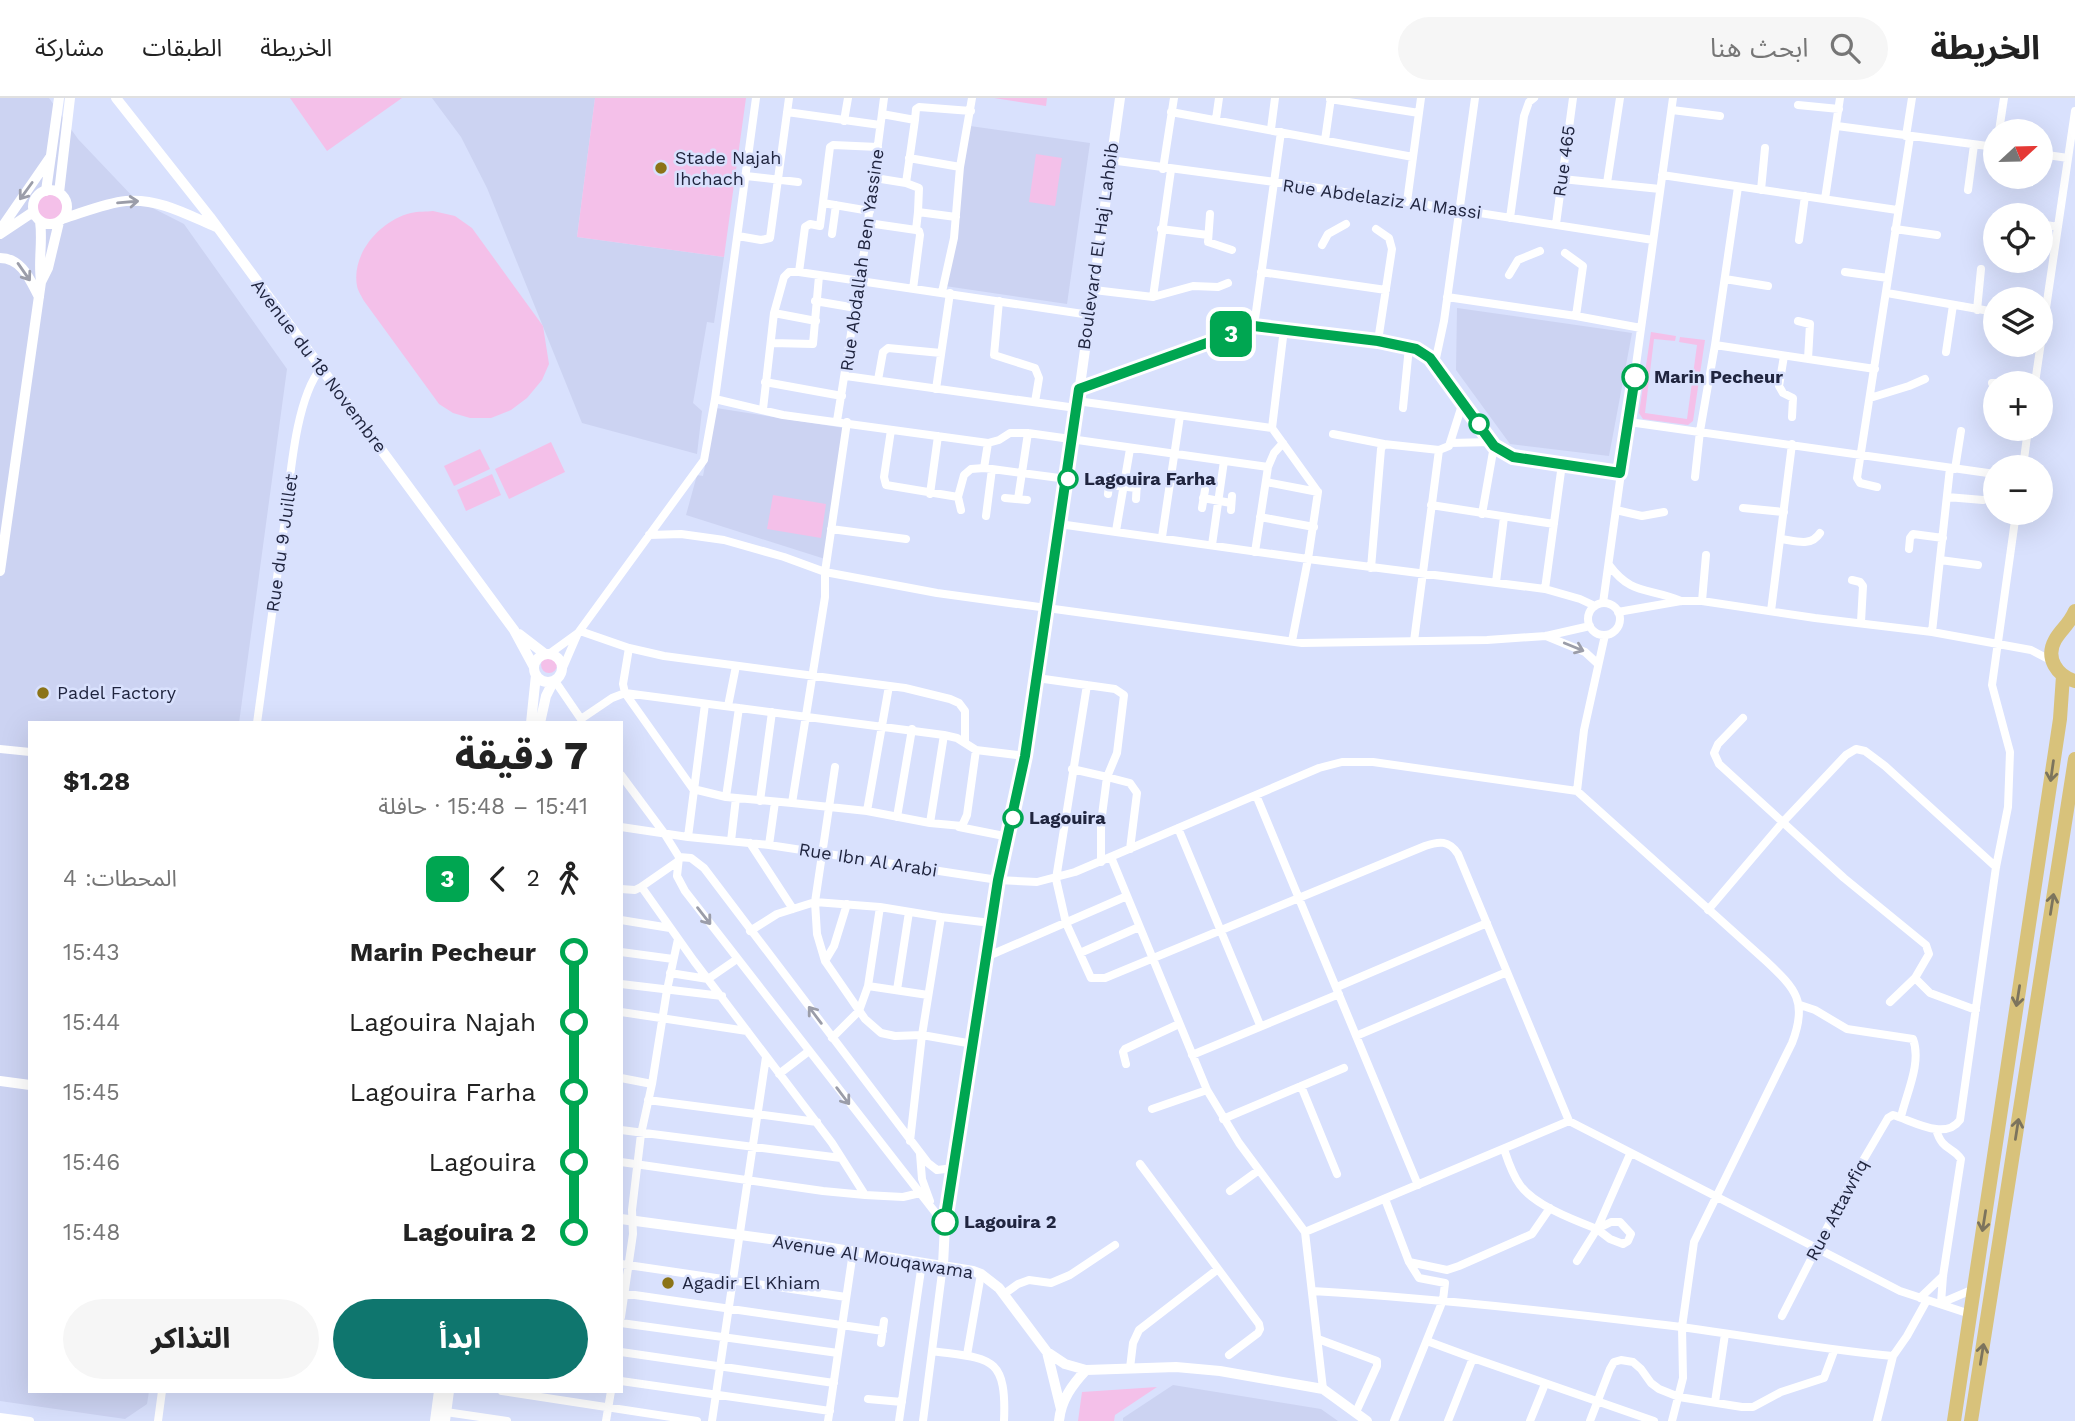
<!DOCTYPE html>
<html lang="ar">
<head>
<meta charset="utf-8">
<style>
	body { margin:0; font-family:"Work Sans","Noto Sans Arabic",sans-serif; background:#f6f6f6; color:#222; direction:rtl; height:100vh; display:flex; flex-direction:column; font-size:26px; white-space:nowrap }
	* { box-sizing:border-box; margin:0 }
	p { font-size:23px; color:#767676 }
	.icon { flex:none; width:38px; height:38px; fill:none; stroke:currentColor; stroke-width:2; stroke-linecap:round; stroke-linejoin:round }
	.map { position:relative; flex:1; overflow:hidden; direction:ltr }
	.sheet { position:absolute; left:28px; top:623px; width:595px; height:672px; display:flex; flex-direction:column; background:#fff; border-radius:0px; box-shadow:0 7px 28px #0002; direction:rtl }
	.sheet>* { flex:none }
	.badge { padding:0 14px; border-radius:10px; font-size:24px; line-height:46px }
	.needle { width:46px; rotate:68deg }
	.controls { position:absolute; left:1983px; top:21px; display:grid; gap:14px }
	.controls a { display:grid; place-items:center; width:70px; height:70px; border-radius:50%; background:#fff; box-shadow:0 7px 28px #0002; font-size:35px }
	.map>.badge { position:absolute; translate:-50% -50%; box-shadow:0 0 0 4px #fff }
	.legs { display:flex; align-items:center; gap:10px; height:77px; padding:0 35px; font-size:23px }
	.legs p { margin-inline-start:auto }
	.summary { display:flex; align-items:center; justify-content:space-between; height:119px; padding:0 35px }
	h1 { font-size:38px; font-weight:800; line-height:52px }
	.primary-button { display:flex; gap:14px; margin-top:auto; padding:14px 35px }
	.primary-button a { flex:1; height:80px; border-radius:42px; background:#0f766e; color:#fff; font-size:28px; font-weight:800; line-height:80px; text-align:center }
	.primary-button a+a { background:#f6f6f6; color:#222 }
	ul { padding:0 35px; list-style:none }
	li { display:flex; align-items:center; gap:24px; height:70px; font-size:26px }
	li i { display:grid; place-items:center; width:10px; height:100%; margin:0 9px; background:currentColor }
	li i::after { content:''; width:18px; height:18px; margin:-9px; border:5px solid; border-radius:50%; background:#fff }
	li p { margin-inline-start:auto }
	li:first-child i { background:linear-gradient(#0000 50%,currentColor 0) }
	li:last-child i { background:linear-gradient(currentColor 50%,#0000 0) }
	header { display:flex; align-items:center; gap:42px; box-sizing:border-box; height:98px; padding:0 35px; background:#fff; border-bottom:2px solid #e0e0e0 }
	header strong { font-size:33px }
	nav { display:flex; gap:38px; margin-inline-start:auto; font-size:24px }
	.search { width:490px; height:63px; background:#f6f6f6; display:flex; align-items:center; gap:18px; box-sizing:border-box; padding:0 24px; border-radius:38px; color:#767676; font-size:26px }
	.map>svg:first-child { display:block }
	.built { fill:#ccd3f2 }
	.green { fill:#f4c0e9 }
	.lines { fill:none; stroke-linecap:round; stroke-linejoin:round }
	.street { stroke:#fff; stroke-width:8 }
	.secondary { stroke:#fff; stroke-width:10 }
	.highway { stroke:#d8c27b; stroke-width:14 }
	.oneway { stroke:#9b9da9 }
	.oneway2 { stroke:#7c745d }
	.line-1-casing { stroke:#fff; stroke-width:16 }
	.line-1 { stroke:#00a651; stroke-width:10 }
	.poi-dot { fill:#8b7317; stroke:#d9e1fd; stroke-width:2.5 }
	.stop-1-dot { fill:#fff; stroke:#00a651; stroke-width:3.5 }
	.labels { text-anchor:middle; stroke-width:5; stroke-linejoin:round; paint-order:stroke }
	.poi-label { font-size:18px; fill:#20253f; stroke:#d9e1fd; text-anchor:start }
	.street-label { font-size:18px; fill:#20253f; stroke:#d9e1fd }
	.stop-label { font-size:18px; font-weight:bold; fill:#20253f; stroke:#d9e1fd; text-anchor:start }
</style>
</head>
<body>
<header>
<strong>الخريطة</strong>
<div class="search"><svg class="icon" aria-label="search" viewBox="0 0 24 24"><circle cx="10" cy="10" r="6"/><path d="M15 15l6 6"/></svg>ابحث هنا</div>
<nav><a>الخريطة</a><a>الطبقات</a><a>مشاركة</a></nav>
</header>
<div class="map">
<svg width="2075" height="1323" viewBox="0 0 2075 1323">
	<rect width="100%" height="100%" fill="#d9e1fd"/>
	<path class="built" d="M0 0H49L78 41 135 101 184 126 287 271 239 625H30V1293H149L147 1306 125 1321 0 1303Z
		M432 0H595L577 139 724 159 714 225 707 224 693 305 702 313 697 356 582 325 487 90 461 39Z
		M970 28 1090 45 1067 206 945 188Z
		M1457 210 1632 235 1609 358 1510 346 1456 272Z
		M716 310 844 330 825 461 686 417 697 377 703 378Z
		M1173 1287 1321 1311 1338 1323H1123V1320Z"/>
	<path class="green" d="M290 0H402L327 53Z
		M595 0H746L724 159 577 139Z
		M994 0H1047L1046 8Z
		M1036 56 1062 60 1055 108 1029 104Z
		M36 110a14 14 0 1 1 28 0a14 14 0 1 1-28 0Z
		M433 113 455 118 472 130 543 228 549 266 542 282 527 300 511 312 491 320H470L453 315 439 306 364 203C362 199 358 193 357 188 351 155 381 122 411 115 418 113 426 114 433 113Z
		M1651 234 1676 238 1675 243 1654 241 1645 315 1687 321 1697 247 1679 244 1680 239 1705 242 1693 323 1688 327 1643 321 1639 315Z
		M551 344 565 374 509 401 495 371Z
		M480 351 490 371 454 388 444 368Z
		M492 376 501 397 466 413 457 392Z
		M773 397 826 406 821 440 767 431Z
		M541 567a8 8 0 1 1 16 0a8 8 0 1 1-16 0Z
		M1157 1289 1115 1317 1114 1323H1078L1082 1294Z"/>
	<g class="lines">
		<path class="street" d="M1330 1 1419 15
			M1798 7 1839 11
			M1672 12 1720 18
			M787 14 880 27
			M1171 14 1413 59
			M1216 21 1219 0
			M915 22 916 11 919 9 971 13
			M844 23 848 0
			M1837 28 1995 49
			M1271 31 1275 0
			M1999 33 2004 0
			M1906 38 1912 0
			M1325 42 1331 0
			M878 49 833 47 830 49 820 128 810 126 805 129 799 174 1090 217
			M2040 56 2068 60
			M909 60 960 69
			M1110 62 1312 89 1653 142
			M1163 71 1174 0
			M1662 77 1897 112
			M746 78 798 84
			M875 80 906 85 915 22 882 16
			M1562 81 1660 91
			M906 85 919 90 918 114
			M1607 85 1620 0
			M1761 92 1765 50
			M1968 92 1974 47
			M1825 101 1840 0
			M1407 104 1421 0
			M823 105 870 113
			M1210 116 1208 144 1232 152
			M1510 120 1524 18 1529 4 1534 0
			M868 125 916 132
			M1556 126 1573 0
			M2040 126 2058 129
			M1161 131 1208 137
			M1376 131 1389 140 1392 151 1378 243
			M1895 131 1937 137
			M832 136 836 107
			M738 138 761 142 770 140 789 0
			M1799 142 1805 98
			M1322 147 1328 136 1346 126
			M1565 155 1583 168 1576 218
			M1261 174 1386 192
			M1845 174 1888 180
			M1509 177 1518 162 1540 153
			M1725 181 1768 188
			M913 191 920 137 919 133 916 132 918 114 956 119
			M1094 192 1153 199 1193 188 1218 189 1228 185
			M942 194 954 140 960 69 972 0
			M1887 195 1995 214
			M1153 199 1171 72
			M1447 199 1576 218 1641 230
			M815 203 856 210
			M999 203 994 257 1035 270 1039 280 1035 304
			M1977 212 1981 171
			M774 215 816 223
			M1798 223 1810 226 1808 261
			M1254 228 1281 34
			M1284 231 1272 330 1318 394 1308 461 1292 543
			M772 245 813 246 819 178
			M1715 247 1875 271
			M1946 254 1953 207
			M1784 258 1779 288 1783 295 1793 300 1792 319
			M1435 265 1444 223 1475 0
			M846 278 1076 310
			M878 282 883 254 888 250 941 255
			M765 284 842 298
			M1992 285H1996
			M2035 285 2075 13
			M936 291 950 195
			M1079 291 1254 228 1378 243 1416 251 1430 260 1494 348 1513 359 1621 375
			M1870 300 1909 288 1925 281
			M715 301 756 0
			M1077 303 1272 330
			M1403 310 1409 249
			M763 311 774 215 784 179 789 174H799
			M837 323 864 154 884 0
			M1629 324 1995 376
			M891 332 884 379 886 387 958 399 961 412
			M1333 336 1384 346
			M1450 345 1492 344
			M1268 369 1274 355 1283 345
			M2023 369 2028 331
			M992 371 1067 381
			M1955 371 1961 333
			M1695 379 1700 333 1715 247 1738 89
			M1266 384 1318 394
			M1109 387 1137 390
			M1877 389 1860 385 1857 380 1910 39
			M930 396 938 338
			M1108 396 1110 379
			M958 399 964 377 971 371 984 370
			M1947 399 1983 402
			M1005 400 1027 402
			M1203 400 1231 405
			M1018 401 1028 335
			M1136 401 1137 383
			M1431 407 1554 426
			M1202 410 1205 392
			M1743 410 1784 414
			M1231 412 1232 398
			M1616 412 1642 418 1664 414
			M1482 416 1494 348
			M986 418 992 371 984 370 988 345
			M1260 419 1314 429
			M1059 426 1308 461 1545 491 1580 501 1595 508
			M831 431 906 441
			M1116 433 1130 351
			M649 437 681 436 724 442 784 459 825 474 937 495 1302 545 1487 542 1546 538 1590 528
			M1162 439 1180 318
			M1781 441C1796 443 1811 449 1820 435
			M1212 447 1224 363
			M1909 451 1910 440 1913 436 1943 440
			M1940 462 1978 467
			M1609 467C1632 498 1648 489 1681 503
			M1371 470 1381 351 1384 346 1439 352
			M1852 482 1860 484 1863 488 1861 524
			M1496 484 1504 419
			M1545 491 1562 366
			M1702 503 1706 457
			M1603 505 1673 0
			M1588 521a16 16 0 1 1 32 0a16 16 0 1 1-32 0Z
			M1771 513 1792 346
			M1618 514 1681 503H1702L1815 520 1932 534 2031 552 2052 563
			M580 533 629 550 664 558 905 590 950 601 959 605 965 613V644
			M1932 534 1950 370
			M1546 538 1585 554 1598 566
			M1414 543 1439 352 1449 348 1463 304
			M629 550 623 586 625 595 693 691 726 699 792 705 825 499V474L847 324
			M549 556 578 535
			M562 572 578 535 704 362 715 301 783 317 988 345 999 342 1010 335H1028L1268 369 1255 454
			M1037 580 1115 591 1124 597 1117 655 1107 679 1072 671
			M555 583 583 624
			M1087 587 1056 781 1066 825 1091 880H1105L1425 748C1439 743 1449 742 1458 756L1569 1023 1900 1193 1970 1216
			M889 588 867 713 930 725 962 728 967 717 976 652
			M728 608 736 568
			M1743 620 1718 646 1714 655 1719 666 1844 780 1926 847 1929 856 1915 880 1890 904
			M581 621 612 600 625 595 944 637 930 725
			M257 625C266 560 275 494 284 429 290 386 294 303 321 270
			M944 637 957 640 976 652 1025 658
			M0 651 30 654
			M621 677 664 735 679 759 677 778 685 793 945 1127
			M1577 693 1584 632 1605 537
			M1256 697 1418 1087
			M726 699 739 610
			M760 703 772 614
			M792 705 867 713
			M897 719 912 631
			M621 729 688 739 769 747 998 782 1037 784 1075 774 1319 670 1342 664H1373L1577 693 1766 863C1796 891 1808 904 1792 945L1694 1144 1682 1229 1683 1280 1672 1323
			M959 729 1009 739
			M1178 730 1260 927
			M688 739 705 606
			M731 743 736 700
			M750 745 793 811
			M769 747 775 704
			M679 759 691 760 704 770 928 1065 937 1072 954 1070
			M1111 759 1207 992 1239 1045 1305 1134 1323 1291
			M1101 764V725L1107 679 1130 685 1137 695 1130 751
			M641 789 677 764
			M621 791 635 792 641 789 643 791 694 863 832 1045 865 1097 903 1099 920 1095
			M847 806 834 848 825 863 865 921 881 935 895 938 922 937 973 946
			M880 809 868 888 928 897
			M1708 812 1782 725 1846 657 1856 651 1865 653 1885 668 1996 769
			M941 819 991 825
			M621 822 670 830
			M750 833 777 816 815 804 880 809 941 819 922 937 910 1043
			M621 854 673 861
			M1080 855 1139 829
			M986 859 1127 798
			M825 863 817 836 815 804 835 669
			M670 875 708 881 737 861
			M1915 880 1930 895 1976 912
			M621 886 722 898
			M1337 889 1487 825
			M897 892 909 814
			M1800 907 1815 912 1847 931 1913 941C1922 965 1906 996 1901 1019
			M621 914 747 933
			M1356 938 1507 874
			M832 940 859 913 868 888
			M1192 957 1339 896
			M1126 966 1123 954 1125 951 1179 926
			M779 976 809 953
			M621 980 652 986 641 1036 632 1112 633 1136 621 1219
			M652 986 667 892 678 841
			M1301 988 1337 1076
			M648 1002 817 1024
			M1152 1011 1207 992
			M1223 1021 1344 970
			M1936 1031C1942 1053 1952 1048 1961 1061L1943 1178 1941 1205
			M621 1032 841 1060
			M1504 1051C1508 1063 1512 1076 1520 1087 1534 1107 1574 1122 1597 1131L1630 1056
			M920 1056 922 1081 930 1103
			M621 1064 823 1093 865 1097
			M1140 1066 1259 1226 1260 1231 1258 1235 1229 1257
			M1230 1093 1259 1072
			M1385 1101 1409 1164 1447 1172 1459 1168 1532 1136 1550 1110
			M1305 1134 1569 1023
			M1577 1163 1597 1131 1610 1141 1623 1146 1628 1143 1631 1136 1620 1124H1611L1597 1131
			M621 1166 846 1199
			M1312 1193C1427 1200 1542 1212 1656 1226 1735 1235 1813 1251 1893 1258
			M621 1195 883 1233
			M1004 1196 1018 1186 1029 1182 1051 1185 1070 1177 1115 1147
			M1920 1200 1943 1178
			M1941 1205 1974 1191
			M1782 1218 1851 1083 1888 1020 1893 1017C1913 1023 1945 1043 1960 1022L1996 769 2008 709 2010 654 1992 587 2016 415
			M621 1225 838 1255
			M1318 1241 1377 1263V1268L1356 1314
			M1427 1243 1473 1260
			M881 1245 884 1223
			M932 1253C989 1261 1007 1256 1004 1323
			M621 1254 834 1285
			M967 1257 981 1176
			M1130 1270 1133 1245 1139 1232 1218 1171
			M621 1283 830 1313
			M502 1293 697 1323
			M868 1301 902 1304
			M1715 1304 1725 1236
			M446 1314 507 1323
			M0 1319 30 1323
			M158 1323 162 1293
			M606 1323 611 1293
			M712 1323 766 959
			M828 1323 853 1154
			M899 1323 922 1165
			M923 1323 943 1167
			M1394 1323 1443 1202 1445 1185 1419 1180 1409 1164
			M1448 1323 1473 1260 1654 1323
			M1530 1323 1545 1286
			M1590 1323 1610 1271 1614 1264 1621 1262 1633 1264 1641 1271 1651 1285 1659 1291 1679 1299 1742 1309H1753L1781 1294 1824 1280 1834 1253
			M1877 1323 1893 1258 1907 1238 1927 1202"/>
		<path class="secondary" d="M116 0 210 119 514 532 534 569
			M33 109a17 17 0 1 1 34 0a17 17 0 1 1-34 0Z
			M46 93 59 0
			M59 95 70 0
			M62 121C82 115 105 105 126 103 158 100 188 117 216 129
			M40 123C43 144 38 163 41 183
			M0 132 51 58
			M0 136 33 114
			M0 160C22 160 30 182 39 199
			M0 473 41 184 48 170 59 124
			M519 536 545 556
			M534 570a14 14 0 1 1 28 0a14 14 0 1 1-28 0Z
			M531 625 536 577
			M540 625 546 598 553 584
			M0 983 30 987
			M621 1121 807 1146 973 1173 981 1176 999 1190 1047 1254 1065 1266 1086 1272 1176 1269 1220 1273 1323 1291 1367 1323
			M943 1167 945 1127 998 782 1025 658 1067 381 1120 0
			M1047 1254 1061 1311
			M435 1323 439 1293
			M445 1323 449 1293
			M1059 1323C1061 1302 1072 1287 1086 1272"/>
		<path class="highway" d="M2075 513C2069 527 2061 531 2055 542 2045 560 2057 578 2075 583
			M1954 1323 2060 621 2063 578
			M1971 1323 2075 661"/>
	</g>
	<defs><path id="oneway-shaft" d="M-6 0H5M1.5-3L5.5 0L1.5 3" fill="none" stroke-width="1.6" stroke-linecap="round" stroke-linejoin="round" transform="scale(1.75)"/></defs>
	<g class="oneway">
		<use href="#oneway-shaft" transform="translate(26 93) rotate(126)"/>
		<use href="#oneway-shaft" transform="translate(128 104) rotate(-5)"/>
		<use href="#oneway-shaft" transform="translate(24 174) rotate(55)"/>
		<use href="#oneway-shaft" transform="translate(1574 549) rotate(22)"/>
		<use href="#oneway-shaft" transform="translate(704 818) rotate(52)"/>
		<use href="#oneway-shaft" transform="translate(815 917) rotate(-127)"/>
		<use href="#oneway-shaft" transform="translate(843 998) rotate(53)"/>
	</g>
	<g class="oneway2">
		<use href="#oneway-shaft" transform="translate(2052 673) rotate(98)"/>
		<use href="#oneway-shaft" transform="translate(2052 806) rotate(-81)"/>
		<use href="#oneway-shaft" transform="translate(2018 898) rotate(99)"/>
		<use href="#oneway-shaft" transform="translate(2017 1031) rotate(-81)"/>
		<use href="#oneway-shaft" transform="translate(1984 1123) rotate(99)"/>
		<use href="#oneway-shaft" transform="translate(1982 1256) rotate(-81)"/>
	</g>
	<g class="lines">
		<defs>
			<path id="line-1" d="M945 1124 998 782 1025 658 1079 291 1254 228 1378 243 1416 251 1430 260 1494 348 1513 359 1620 375 1635 279"/>
		</defs>
		<use href="#line-1" class="line-1-casing"/>
		<use href="#line-1" class="line-1"/>
	</g>
	<g class="poi-dot">
		<circle cx="661" cy="70" r="7"/>
		<circle cx="43" cy="595" r="7"/>
		<circle cx="668" cy="1185" r="7"/>
	</g>
	<g class="stop-1-dot">
		<circle cx="1635" cy="279" r="12"/>
		<circle cx="1479" cy="326" r="9"/>
		<circle cx="1068" cy="381" r="9"/>
		<circle cx="1013" cy="720" r="9"/>
		<circle cx="945" cy="1124" r="12"/>
	</g>
	<g class="labels">
		<g class="poi-label">
			<text x="675" y="66">Stade Najah<tspan x="675" dy="21">Ihchach</tspan></text>
			<text x="57" y="601">Padel Factory</text>
			<text x="682" y="1191">Agadir El Khiam</text>
		</g>
		<g class="street-label">
			<text transform="translate(1564 63) rotate(-82)" y="6">Rue 465</text>
			<text transform="translate(1382 101) rotate(8)" y="6">Rue Abdelaziz Al Massi</text>
			<text transform="translate(1098 148) rotate(-82)" y="6">Boulevard El Haj Lahbib</text>
			<text transform="translate(862 162) rotate(-82)" y="6">Rue Abdallah Ben Yassine</text>
			<text transform="translate(319 268) rotate(53)" y="6">Avenue du 18 Novembre</text>
			<text transform="translate(282 445) rotate(-82)" y="6">Rue du 9 Juillet</text>
			<text transform="translate(868 762) rotate(9)" y="6">Rue Ibn Al Arabi</text>
			<text transform="translate(1837 1112) rotate(-62)" y="6">Rue Attawfiq</text>
			<text transform="translate(873 1159) rotate(9)" y="6">Avenue Al Mouqawama</text>
		</g>
		<g class="stop-label">
			<text x="1654" y="285">Marin Pecheur</text>
			<text x="1084" y="387">Lagouira Farha</text>
			<text x="1029" y="726">Lagouira</text>
			<text x="964" y="1130">Lagouira 2</text>
		</g>
	</g>
</svg>
<div class="controls">
<a><svg class="needle" viewBox="-14 -14 28 28"><path d="M0-13l5 13h-10z" fill="#e53935"/><path d="M0 13l5-13h-10z" fill="#767676"/></svg></a>
<a><svg class="icon" aria-label="locate" viewBox="0 0 24 24"><circle cx="12" cy="12" r="6"/><path d="M12 2v4M12 18v4M2 12h4M18 12h4"/></svg></a>
<a><svg class="icon" aria-label="layers" viewBox="0 0 24 24"><path d="M12 4l9 5-9 5-9-5zM3 14l9 5 9-5"/></svg></a>
<a>+</a>
<a>−</a>
</div>
<b class="badge" style="left:1231px;top:236px;background:#00a651;color:#fff">3</b>
<section class="sheet">
<div class="summary"><div><h1>7 دقيقة</h1><p>15:41 – 15:48 · حافلة</p></div><b>$1.28</b></div>
<div class="legs"><svg class="icon" aria-label="walk" viewBox="0 0 24 24"><circle cx="13" cy="4" r="2"/><path d="M13 8l-2 6 4 7M11 14l-3 7M7 12l3-4h3l4 4"/></svg>2<svg class="icon" aria-label="back" viewBox="0 0 24 24"><path d="M15 5l-7 7 7 7"/></svg><b class="badge" style="background:#00a651;color:#fff">3</b><p>المحطات: 4</p></div>
<ul>
<li><i style="color:#00a651"></i><b>Marin Pecheur</b><p>15:43</p></li>
<li><i style="color:#00a651"></i><span>Lagouira Najah</span><p>15:44</p></li>
<li><i style="color:#00a651"></i><span>Lagouira Farha</span><p>15:45</p></li>
<li><i style="color:#00a651"></i><span>Lagouira</span><p>15:46</p></li>
<li><i style="color:#00a651"></i><b>Lagouira 2</b><p>15:48</p></li>
</ul>
<div class="primary-button"><a>ابدأ</a><a>التذاكر</a></div>
</section>
</div>
</body>
</html>
